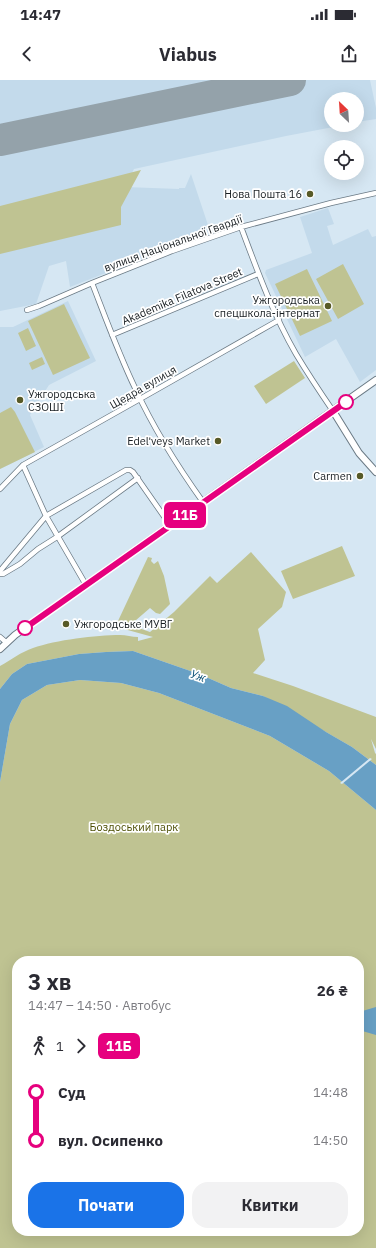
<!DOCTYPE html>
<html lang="uk">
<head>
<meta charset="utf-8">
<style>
	body { margin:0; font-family:"IBM Plex Sans",sans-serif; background:#f2f2f3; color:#2b2b33; height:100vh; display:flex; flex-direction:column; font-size:15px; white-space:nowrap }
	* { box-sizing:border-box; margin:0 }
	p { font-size:13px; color:#7c7c81 }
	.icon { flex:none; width:22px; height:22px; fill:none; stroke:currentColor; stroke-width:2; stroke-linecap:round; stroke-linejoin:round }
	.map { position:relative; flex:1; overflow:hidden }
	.sheet { position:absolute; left:12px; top:876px; width:352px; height:280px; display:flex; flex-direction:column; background:#fff; border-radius:16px; box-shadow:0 4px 16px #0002 }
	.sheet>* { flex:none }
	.badge { padding:0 8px; border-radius:6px; font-size:14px; line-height:26px }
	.needle { width:26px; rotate:335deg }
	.buttons { position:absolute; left:324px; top:12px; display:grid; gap:8px }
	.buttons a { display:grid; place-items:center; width:40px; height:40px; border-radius:50%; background:#fff; box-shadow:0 4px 16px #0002; font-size:20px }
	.map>.badge { position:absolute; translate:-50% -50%; box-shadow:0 0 0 2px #fff }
	.legs { display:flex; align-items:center; gap:6px; height:44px; padding:0 16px; font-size:13px }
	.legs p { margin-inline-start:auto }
	.summary { display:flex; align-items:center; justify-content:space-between; height:68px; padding:0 16px }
	h1 { font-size:22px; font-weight:700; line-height:30px }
	.primary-button { display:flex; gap:8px; margin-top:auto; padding:8px 16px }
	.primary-button a { flex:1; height:46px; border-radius:16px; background:#1a73e8; color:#fff; font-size:16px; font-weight:700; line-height:46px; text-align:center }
	.primary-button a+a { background:#f2f2f3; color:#2b2b33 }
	ul { padding:0 16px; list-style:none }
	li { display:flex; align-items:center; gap:14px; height:48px; font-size:15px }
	li i { display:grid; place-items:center; width:6px; height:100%; margin:0 5px; background:currentColor }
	li i::after { content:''; width:10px; height:10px; margin:-5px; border:3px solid; border-radius:50%; background:#fff }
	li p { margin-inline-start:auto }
	li:first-child i { background:linear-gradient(#0000 50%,currentColor 0) }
	li:last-child i { background:linear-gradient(currentColor 50%,#0000 0) }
	.status { display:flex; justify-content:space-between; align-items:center; height:28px; padding:0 20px; background:#fff; direction:ltr }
	.status svg { height:11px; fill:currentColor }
	header { display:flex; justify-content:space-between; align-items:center; height:52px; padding:0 16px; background:#fff; font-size:18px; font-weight:700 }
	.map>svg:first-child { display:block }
	.built { fill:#c3daeb }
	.green { fill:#bfc392; fill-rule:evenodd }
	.water { fill:#68a0c5 }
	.pier { fill:#d6e7f3 }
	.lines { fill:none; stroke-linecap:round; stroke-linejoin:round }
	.runway { stroke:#94a2aa; stroke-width:32 }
	.minor-casing { stroke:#6b7a85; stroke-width:6 }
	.tertiary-casing { stroke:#6b7a85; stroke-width:8 }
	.minor { stroke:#fff; stroke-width:4.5 }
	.tertiary { stroke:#fff; stroke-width:6 }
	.line-1-casing { stroke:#fff; stroke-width:9 }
	.line-1 { stroke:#e6007e; stroke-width:6 }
	.poi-dot { fill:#575a27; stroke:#fff; stroke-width:1.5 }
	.stop-1-dot { fill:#fff; stroke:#e6007e; stroke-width:2 }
	.labels { text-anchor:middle; stroke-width:3.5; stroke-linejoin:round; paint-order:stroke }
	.poi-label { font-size:11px; fill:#171d21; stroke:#fff; text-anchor:end }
	.street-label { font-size:11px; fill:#171d21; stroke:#fff }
	.park-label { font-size:11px; fill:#4d4f04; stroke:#fff }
	.water-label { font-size:12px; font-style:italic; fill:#0e5378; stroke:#fff }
</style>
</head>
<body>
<div class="status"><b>14:47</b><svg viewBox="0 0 49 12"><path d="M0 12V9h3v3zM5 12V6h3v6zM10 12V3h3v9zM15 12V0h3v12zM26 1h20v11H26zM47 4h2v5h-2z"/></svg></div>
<header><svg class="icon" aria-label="back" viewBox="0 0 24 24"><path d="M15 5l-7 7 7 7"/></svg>Viabus<svg class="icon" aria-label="share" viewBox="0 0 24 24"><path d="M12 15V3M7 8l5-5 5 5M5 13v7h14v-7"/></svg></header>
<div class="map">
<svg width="376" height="1168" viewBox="0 0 376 1168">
	<rect width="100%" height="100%" fill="#d6e7f3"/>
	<path class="built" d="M0 0H370L376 28V39L357 42V19H331V45H344L286 56 134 89 125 107 179 109V108H185L191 94 210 151 173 161 172 167 70 207 66 181 49 186 36 224 0 231Z
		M328 128 334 144 327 146 333 165 368 149 372 157 376 156V290L360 302 336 259 305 277 265 193 266 190 312 173 300 137Z
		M68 221 96 281 49 305 30 335 44 367 0 389V247H13Z"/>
	<path class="green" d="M141 90 121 127V145L0 174V126Z
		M343 184 364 224 338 239 316 199Z
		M307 189 332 241 300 256 275 204Z
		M64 224 90 278 53 295 28 241Z
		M28 248 36 266 26 271 18 253Z
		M42 277 45 284 32 290 29 283Z
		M294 281 305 298 266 324 254 306Z
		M11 327 15 332 35 372 0 389V333Z
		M342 466 355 496 293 519 281 491Z
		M251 472 286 512 282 527 258 549 265 580 253 593 293 606 376 637V669L371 659 375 673 376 674V685L352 667 263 616 231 608 199 594 133 571 106 572 79 574 27 584 12 594 0 609V586C11 580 21 572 33 568 56 560 96 555 120 555 126 555 132 557 138 557V561L153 557 124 549 110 550V547L118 541 148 477 152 478 151 481 154 484 158 481 164 496 170 524 160 534 156 533 150 528 135 541 133 546 150 552 174 532 210 496 217 503Z
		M80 600 121 603 159 613 270 656 329 691 376 730V1168H0V702L10 644 22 620 47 605ZM17 881H359V1151H17Z"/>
	<path class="water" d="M133 571 199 594 231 608 263 616 287 626 326 652 352 667 376 685V730L329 691 270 656 159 613 121 603 80 600 47 605 22 620 10 644 0 702V609L12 594 27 584 79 574 106 572Z
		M376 927V955L359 950V932Z"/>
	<path class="pier" d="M370 678 372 679 342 704 340 703Z"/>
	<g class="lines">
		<path class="runway" d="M0 60 290 0"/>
		<defs>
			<path id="minor" d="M241 147C257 190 273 234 296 274 308 294 320 312 333 331
				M92 203C106 239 119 275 136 310 154 349 178 387 203 422
				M27 230 39 226 92 203 172 171 241 147 331 123 376 113
				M112 255 258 194
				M23 385 46 436 86 505
				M0 409 23 385 140 319 279 240
				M0 491 46 436 126 390H130L133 392 170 445
				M0 494H3L20 484 38 469 57 457 138 398
				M0 557 7 563"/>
			<path id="tertiary" d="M333 331 359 373 376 392
				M0 569 15 555 376 300"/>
		</defs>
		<use href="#minor" class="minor-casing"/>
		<use href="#tertiary" class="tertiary-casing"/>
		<use href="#minor" class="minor"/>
		<use href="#tertiary" class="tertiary"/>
	</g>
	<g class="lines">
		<defs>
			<path id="line-1" d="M25 548 346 322"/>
		</defs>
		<use href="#line-1" class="line-1-casing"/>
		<use href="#line-1" class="line-1"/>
	</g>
	<g class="poi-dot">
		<circle cx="310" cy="114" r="4"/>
		<circle cx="328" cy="226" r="4"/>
		<circle cx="20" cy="320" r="4"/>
		<circle cx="218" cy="361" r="4"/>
		<circle cx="360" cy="396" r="4"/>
		<circle cx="66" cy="544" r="4"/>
	</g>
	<g class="stop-1-dot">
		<circle cx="346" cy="322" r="7"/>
		<circle cx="25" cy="548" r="7"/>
	</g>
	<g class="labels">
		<g class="poi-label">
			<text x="302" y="118">Нова Пошта 16</text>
			<text x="320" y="224">Ужгородська<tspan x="320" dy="13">спецшкола-інтернат</tspan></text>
			<text x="28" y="318" text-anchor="start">Ужгородська<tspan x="28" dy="13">СЗОШІ</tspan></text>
			<text x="210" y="365">Edelʹveys Market</text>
			<text x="352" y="400">Carmen</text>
			<text x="74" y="548" text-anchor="start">Ужгородське МУВГ</text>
		</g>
		<g class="street-label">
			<text transform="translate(173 163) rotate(-20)" y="4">вулиця Національної Гвардії</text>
			<text transform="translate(182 216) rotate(-23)" y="4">Akademika Filatova Street</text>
			<text transform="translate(143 307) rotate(-30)" y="4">Щедра вулиця</text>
		</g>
		<g class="park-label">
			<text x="134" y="751">Боздоський парк</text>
		</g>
		<g class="water-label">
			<text transform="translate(198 596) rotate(19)" y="4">Уж</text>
		</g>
	</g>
</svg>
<div class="buttons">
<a><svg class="needle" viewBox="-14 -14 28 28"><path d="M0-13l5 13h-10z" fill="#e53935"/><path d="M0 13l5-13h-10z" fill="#7c7c81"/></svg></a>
<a><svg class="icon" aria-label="locate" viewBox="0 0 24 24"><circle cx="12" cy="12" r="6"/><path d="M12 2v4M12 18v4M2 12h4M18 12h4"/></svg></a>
</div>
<b class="badge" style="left:185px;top:435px;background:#e6007e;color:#fff">11Б</b>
<section class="sheet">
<div class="summary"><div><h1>3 хв</h1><p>14:47 – 14:50 · Автобус</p></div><b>26 ₴</b></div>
<div class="legs"><svg class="icon" aria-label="walk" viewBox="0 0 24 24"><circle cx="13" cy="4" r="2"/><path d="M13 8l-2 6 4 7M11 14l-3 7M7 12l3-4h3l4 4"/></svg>1<svg class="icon" aria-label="forward" viewBox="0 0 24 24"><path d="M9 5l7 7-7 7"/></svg><b class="badge" style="background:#e6007e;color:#fff">11Б</b></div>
<ul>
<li><i style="color:#e6007e"></i><b>Суд</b><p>14:48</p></li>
<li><i style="color:#e6007e"></i><b>вул. Осипенко</b><p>14:50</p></li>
</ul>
<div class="primary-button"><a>Почати</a><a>Квитки</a></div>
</section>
</div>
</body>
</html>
